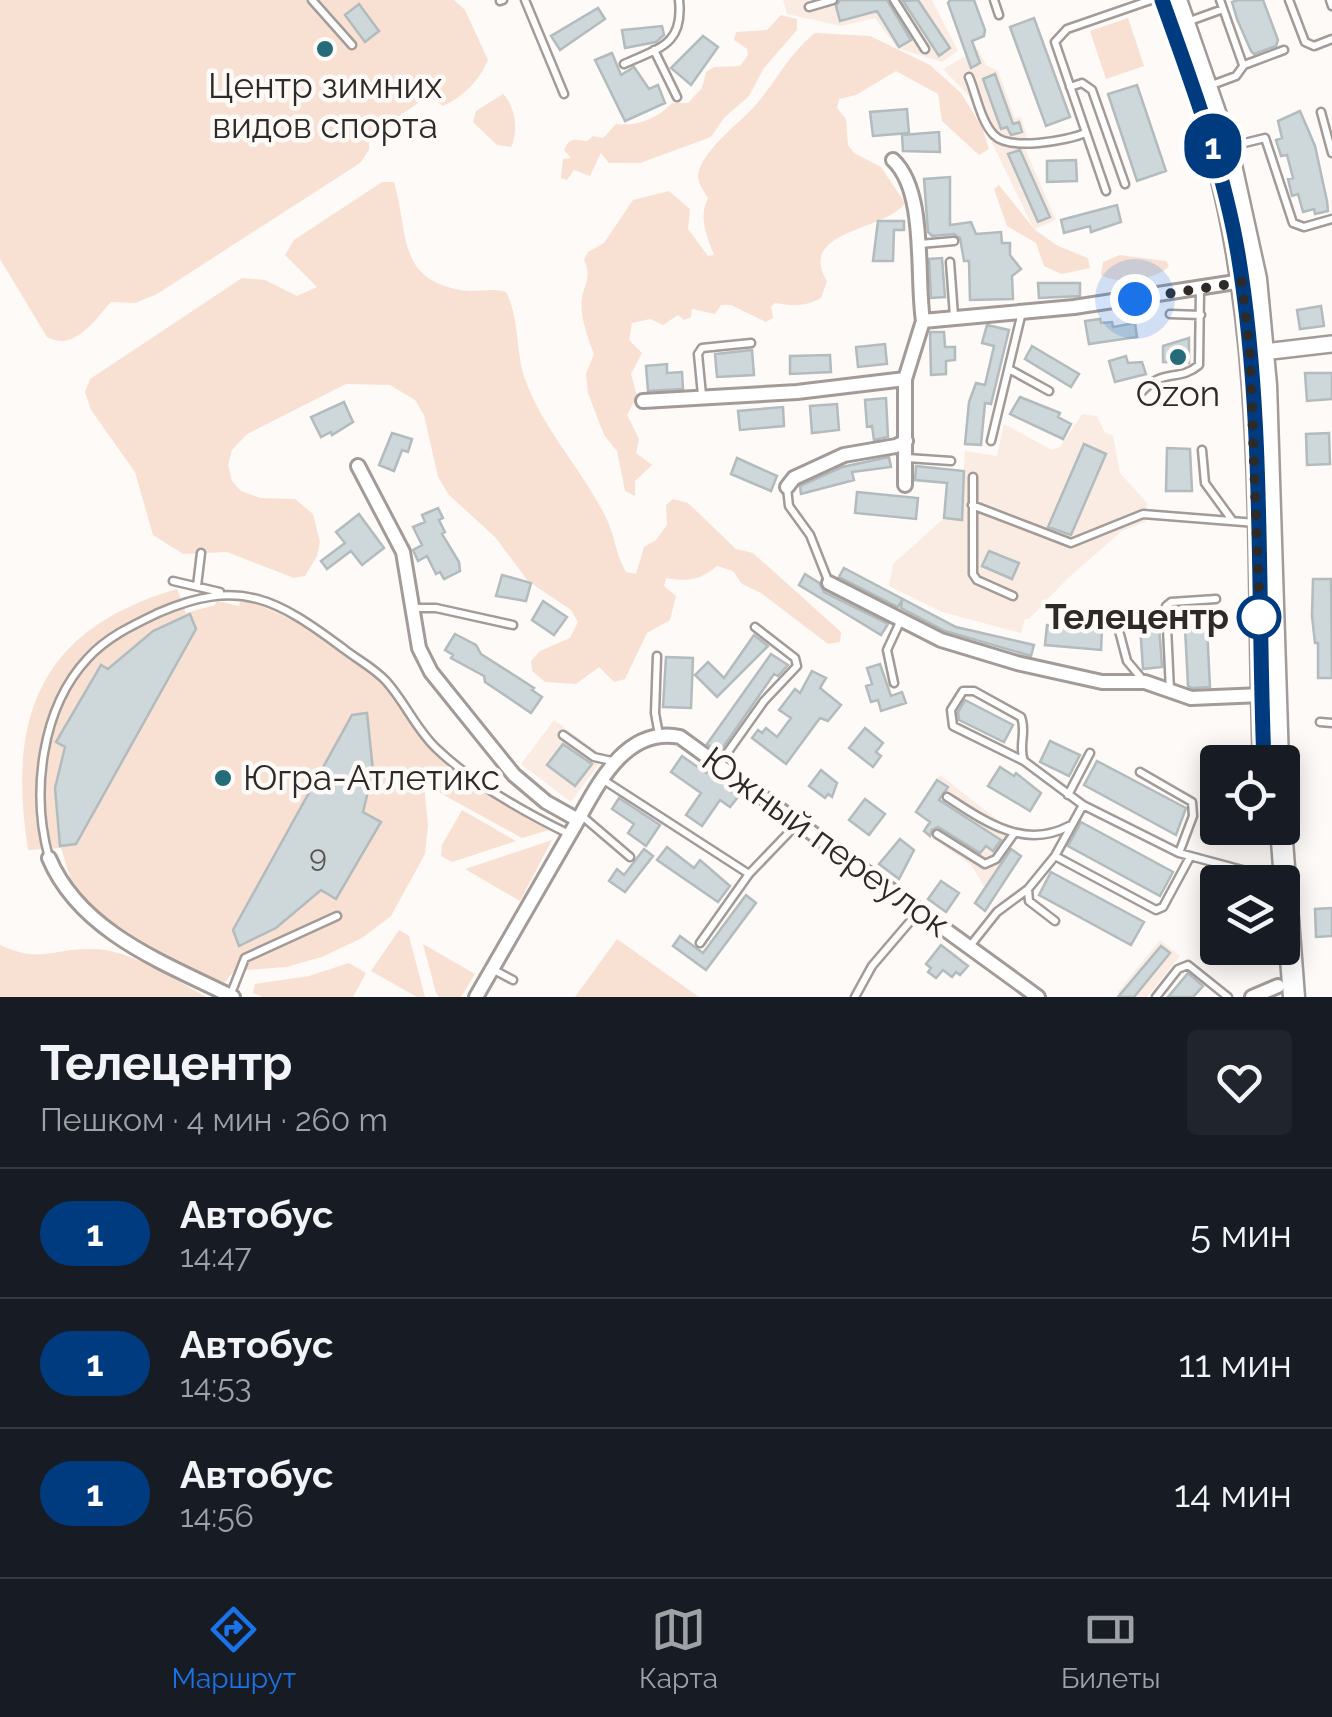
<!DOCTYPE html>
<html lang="ru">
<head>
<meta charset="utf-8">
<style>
	body { margin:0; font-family:Raleway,sans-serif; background:#20242c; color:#f1f3f6; height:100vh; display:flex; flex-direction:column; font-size:38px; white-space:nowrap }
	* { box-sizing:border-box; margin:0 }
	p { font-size:32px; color:#9ea1a6 }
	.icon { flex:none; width:55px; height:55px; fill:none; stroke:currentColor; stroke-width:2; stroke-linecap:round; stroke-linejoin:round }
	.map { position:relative; height:997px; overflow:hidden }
	.sheet { display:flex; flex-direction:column; background:#171b24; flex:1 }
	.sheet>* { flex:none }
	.badge { padding:0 20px; border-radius:32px; font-size:35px; line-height:65px }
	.tools { position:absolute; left:1200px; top:745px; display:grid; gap:20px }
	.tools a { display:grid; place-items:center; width:100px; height:100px; border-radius:10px; background:#171b24; box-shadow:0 5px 25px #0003; font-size:50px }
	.you { position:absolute; width:50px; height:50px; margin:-25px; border:8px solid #fff; border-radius:50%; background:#1a73e8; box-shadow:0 0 0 15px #1a73e833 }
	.map>.badge { position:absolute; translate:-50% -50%; box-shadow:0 0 0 5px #fff }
	.round { display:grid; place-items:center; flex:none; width:105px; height:105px; border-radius:10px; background:#20242c }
	.head { display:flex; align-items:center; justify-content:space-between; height:170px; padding:0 40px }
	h1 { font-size:48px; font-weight:700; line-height:75px }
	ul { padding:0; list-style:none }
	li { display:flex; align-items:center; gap:30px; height:130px; padding:0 40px; border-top:2px solid #363941 }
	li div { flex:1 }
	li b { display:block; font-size:38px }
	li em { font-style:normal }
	li .badge { min-width:110px; font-weight:700; text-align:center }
	.tab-bar { display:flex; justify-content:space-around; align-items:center; height:140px; border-top:2px solid #363941; background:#171b24; font-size:28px; color:#9ea1a6 }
	.tab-bar a { display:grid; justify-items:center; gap:5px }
	.tab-bar .selected { color:#1a73e8 }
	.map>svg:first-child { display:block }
	.built { fill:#fbece3 }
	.green { fill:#f8e1d3 }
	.building { fill:#ced7d9; stroke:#b2bbbd; stroke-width:2.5 }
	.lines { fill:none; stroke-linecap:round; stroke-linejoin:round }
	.service-casing { stroke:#a29b97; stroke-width:11 }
	.minor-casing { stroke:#a29b97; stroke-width:18 }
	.tertiary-casing { stroke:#a29b97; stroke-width:20 }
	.primary-casing { stroke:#a29b97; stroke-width:25 }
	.service { stroke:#fff; stroke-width:6 }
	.minor { stroke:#fff; stroke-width:12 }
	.tertiary { stroke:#fff; stroke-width:15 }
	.primary { stroke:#fff; stroke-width:20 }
	.line-casing { stroke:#fff; stroke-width:22 }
	.line { stroke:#003b80; stroke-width:15 }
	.walk { stroke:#2d2a28; stroke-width:10; stroke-dasharray:0 18 }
	.poi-dot { fill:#246c79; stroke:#fefaf7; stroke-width:4 }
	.stop-dot { fill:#fff; stroke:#003b80; stroke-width:5 }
	.labels { text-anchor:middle; stroke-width:9; stroke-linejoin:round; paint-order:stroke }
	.number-label { font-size:30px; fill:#555554 }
	.poi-label { font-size:35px; fill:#2d2a28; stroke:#fefaf7 }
	.stop-label { font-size:35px; font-weight:bold; fill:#2d2a28; stroke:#fefaf7; text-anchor:end }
	.street-label { font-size:35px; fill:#2d2a28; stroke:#fefaf7 }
</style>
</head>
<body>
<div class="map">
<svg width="1332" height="997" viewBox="0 0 1332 997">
	<rect width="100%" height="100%" fill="#fefaf7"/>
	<path class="built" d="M783 0H932L958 51 942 62 897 48 875 18 841 26 787 14Z
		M978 49 986 65 998 71 1015 118 1021 117 1026 132V151L1056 220 1034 229 969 96 943 69Z
		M1082 414 1097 416 1105 433 1113 435 1120 473 1147 503 1145 522 1122 531 1067 579 1029 619H1025L1021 633 942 612 889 586 893 564 944 518 947 483H963L965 451 997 456 1004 424 1052 450 1060 447Z
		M554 720 599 753 598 765 571 802 521 764Z
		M940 775 1012 831 1011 848 1022 856 996 896 985 888 971 865 933 838 939 829 915 812Z
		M1160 940 1180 956 1147 997H1122L1117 993Z"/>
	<path class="green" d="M0 0H454L465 10 488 60C479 81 463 97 443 106L428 96 369 137V150L360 163 157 294 135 303 111 302C94 321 74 352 47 337L0 259Z
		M781 15 797 19V30L764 68 749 96 724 118 711 137 640 163H609L601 153 590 176 574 170 567 180 561 178 563 159 571 158 564 150C570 136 575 140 587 141L593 136 603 138 616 124C637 127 658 118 672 103H688L702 88 706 72 714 67 740 66 748 55 747 49 734 40 736 32 767 30Z
		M1128 18 1144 66 1106 79 1090 31Z
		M815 33 870 36 930 65 961 93 982 127 989 149 979 155 942 121 938 94 896 71 856 95 839 99 837 108 846 119 848 145 854 153 881 167 905 203C886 231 796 230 827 281L821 298C805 307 793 306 775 303L771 307 773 318 766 322 731 305H721L715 314 692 309 691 317 684 320 678 315 663 325 650 319 632 323 629 340 642 353 631 374 637 396 627 415 639 439 636 453 652 465 635 481V496L625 491 617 451 604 435 588 393 586 374 594 354C588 339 579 314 582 298 585 282 592 277 584 260L588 252 604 243 633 200 669 191 690 209 688 229 708 256 714 255C707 236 698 218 708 198 703 189 695 181 699 170 708 147 733 128 750 111 774 87 786 56 815 33Z
		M503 94C515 105 519 132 511 147L497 145 473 122 476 111Z
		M382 182H394C409 233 396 278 460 290 477 293 490 287 506 292 520 319 515 353 526 382 544 431 586 474 608 522 615 538 616 555 626 572L636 574 644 547 656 540 667 525 666 505 673 499 688 503 736 549 753 553 841 632 840 642 828 644 761 593 742 584 733 571 717 566C701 580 686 582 666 578L664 586 676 596 670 620 647 633 625 679 614 682 599 667 576 684 545 682 532 671 531 661 540 651 570 638 578 622 571 610 528 581 495 537 449 495 438 477 424 415 415 400 390 385 346 384 247 434 232 450 228 465 232 481 241 491 260 498 295 499 313 514 320 542 317 556 305 576 294 578 227 552 183 554 153 535 135 472 91 410 85 392 90 379 242 278 265 280 297 296 317 287 285 255 294 240Z
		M999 185 1035 230 1058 246 1088 258 1090 268 1062 274 1044 266 1036 243 1007 226 994 189Z
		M1120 255 1166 261 1169 266C1157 280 1117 285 1101 275L1103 262Z
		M177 589 186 613 215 605 217 601 239 606 241 599C291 615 340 643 379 680 399 699 409 728 429 748 462 782 508 806 549 830L522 838 424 784 428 825 425 854 391 916 362 938 322 957 286 967 234 971 225 982C196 975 108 927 87 906 70 888 67 865 61 848L28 850C7 716 40 629 177 589Z
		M462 810 516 841 452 862 441 856 442 845Z
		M552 840 520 901 465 869Z
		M399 930 409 936 425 997H417L371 971Z
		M617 939 699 997H575Z
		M423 944 475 974 461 997H439L436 993Z
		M0 945C40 964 53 948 92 949 131 949 174 980 207 997H0Z
		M349 963 366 973 353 997H263L253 993 255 984 309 976Z"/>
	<path class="building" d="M840 0H887L911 40 899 47 877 11 840 21 836 6Z
		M918 0 950 48 939 56 903 1Z
		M950 0H974L985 30 984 36 972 41 980 63 971 68 948 3Z
		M1238 0H1263L1278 40 1276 46 1254 54 1251 51 1237 19 1232 2Z
		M359 4 379 31 365 42 345 15Z
		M598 8 605 19 560 50 551 36Z
		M1034 18 1070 117 1046 126 1010 27Z
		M662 26 664 35 656 42 625 48 622 30Z
		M703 36 718 47 691 85 671 68Z
		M612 53 621 75 634 67 649 89 658 85 665 103 625 121 595 60Z
		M995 74 1013 124 1019 122 1022 132 1011 135 1007 127 1001 129 983 79Z
		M1137 85 1166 171 1137 181 1108 94Z
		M907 109 909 133 873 136 870 112Z
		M1300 111 1315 146 1327 201 1328 211 1315 214 1314 209 1303 212 1298 194 1292 196 1288 179 1293 178 1287 155 1281 156 1276 140 1282 138 1278 121Z
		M939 132 940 152 903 151 902 135Z
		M1020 150 1050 217 1038 222 1008 154Z
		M1076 160 1077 181 1047 182V161Z
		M950 177V225L971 222 976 234 1001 232 1002 243H1010V255L1021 269 1012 276 1013 299 970 300 969 261H964L960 238 954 234 932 236 928 232 924 179Z
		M1117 205 1121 222 1091 232 1090 226 1064 233 1061 220Z
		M878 221H904V230H894L893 261H873Z
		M942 258 945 297 931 298 929 259Z
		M1038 283H1080V296L1039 298Z
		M1321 306 1324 326 1300 329 1297 310Z
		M1100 319 1101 323 1112 322 1113 327 1135 323 1137 337 1089 344 1085 321Z
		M987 325 1009 330 991 404 985 403 981 445 965 444 969 402 976 383 985 385 994 346 982 343Z
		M930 332H944L945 347H955V360L946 361V374L931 375Z
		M1189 338V363L1163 362V346Z
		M885 344 887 364 858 367 856 347Z
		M1032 346 1079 374 1071 387 1025 359Z
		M752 350 754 375 717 377 715 354Z
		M830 355 831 372 790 374V356Z
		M1126 356 1128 363 1142 362 1146 374 1115 382 1109 361Z
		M667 364V373L682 372 683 389 648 391 646 366Z
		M1305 373H1332V399L1307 401Z
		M1020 397 1060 413 1058 417 1071 424 1063 439 1010 414Z
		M886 398 888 437 874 440 872 426 867 427 865 400Z
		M344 402 353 422 332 435 331 432 321 437 311 417Z
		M837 404 839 430 812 433 810 406Z
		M783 407 784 426 740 430 738 411Z
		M392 433 412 439 408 452 402 450 394 471 379 465Z
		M1329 433 1330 464 1307 465 1306 434Z
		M1084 444 1106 454 1071 535 1048 527Z
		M1167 448 1190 449 1192 491H1166Z
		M889 457 891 467 852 472 854 480 801 494 800 486 842 467Z
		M737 458 777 476 771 491 731 474Z
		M916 466 964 471 962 520 944 518 947 483 915 480Z
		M857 492 918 498 916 519 855 513Z
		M438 508 443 518 439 520 445 532 442 534 459 562 460 571 444 579 440 572 436 574 427 556 418 561 413 550 422 545 413 527 425 522 422 515Z
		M359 514 384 548 362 565 351 551 327 569 321 561 345 543 336 532Z
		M989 551 1019 563 1012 579 982 566Z
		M844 568 956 627 1034 645 1031 656 945 631 901 608 902 600 898 607 839 577Z
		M805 574 819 583 824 592 888 624 881 635 799 585Z
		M502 575 531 583 526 601 496 596Z
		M1313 579H1331L1332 678H1318V643H1315L1312 616Z
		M543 601 567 617 554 635 532 620Z
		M1206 607 1210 687 1192 688 1188 686 1184 608Z
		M1158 610 1162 667 1143 669 1139 611Z
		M190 614 196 629 76 844 60 846 55 788 65 747 56 742 101 665 108 669 153 631Z
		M1047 625 1102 629 1101 650 1045 645Z
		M455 634 476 645 481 654 534 688 532 690 542 697 531 713 485 682 484 676 451 658 453 655 445 650Z
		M754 635 768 646 717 697 695 675 708 662 724 678Z
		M771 654 788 665 778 676 774 674 719 753 707 744Z
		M666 657 693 658 691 708 663 707Z
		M880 664 891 696 902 692 906 703 881 711 878 700 871 702 866 686 872 684 867 668Z
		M812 671 826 678 820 688 841 705 828 721 820 718 786 764 752 738 758 730 762 733 766 728 777 737 791 718 779 710 795 689 800 693Z
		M965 700 1013 725 1004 742 959 720 958 712Z
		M367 713 373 771 363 812 381 822 336 899 321 890 276 928 239 946 233 930 352 715Z
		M865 728 883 743 876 752 881 756 873 767 849 748Z
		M1050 741 1080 755 1069 776 1040 762Z
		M563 744 592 764 575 786 547 765Z
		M682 756 706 773 708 770 716 775 738 797 730 807 720 800 702 826 686 815 701 793 671 772Z
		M1097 761 1186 808 1176 835 1084 785Z
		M1000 767 1014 776 1016 773 1041 793 1030 811 988 786Z
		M821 770 837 783 832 797 828 794 825 798 809 786Z
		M937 780 948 787 939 800 1001 840 993 851 986 846 980 853 938 827 932 830 930 836 924 831 930 822 916 812Z
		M619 798 660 825 646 846 628 833 634 824 612 809Z
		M865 799 885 814 869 835 849 820Z
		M1208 805H1218V828H1235V837L1209 838Z
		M1081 822 1173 872 1160 896 1068 846Z
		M900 839 914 850 899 879 879 864Z
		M667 847 694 868 700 860 730 886 718 902 657 860Z
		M644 849 653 856 625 892 609 881 617 869 624 875Z
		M1011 849 1021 856 985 911 975 903Z
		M1051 872 1144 922 1131 945 1039 895Z
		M941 881 959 893 946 912 928 899Z
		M746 895 756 903 706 970 673 946 680 936 703 953Z
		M1332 908V936L1316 937 1315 909Z
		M941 945 968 966 960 975 956 972 952 977 943 970 936 978 928 972 931 968 926 964Z
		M1161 946 1170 953 1134 997H1118Z
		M1188 973 1203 986 1193 997H1168Z"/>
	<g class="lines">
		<defs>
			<path id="service" d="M312 0 352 45
				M525 0 564 94
				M894 0 925 49
				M994 0 999 15
				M1220 0 1243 65
				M1289 0 1305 42 1314 46 1332 39
				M1330 0 1332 6
				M500 1 503 0
				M809 7 833 0
				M1187 22 1223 9
				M654 50 677 97
				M624 64C659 48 684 45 679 0
				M969 77C976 94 981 122 994 135 1009 151 1067 141 1085 133
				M1209 86 1236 76 1244 65 1284 50
				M1070 87 1082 83 1092 90 1125 184
				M1321 112 1332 153
				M1228 147 1265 138 1293 223 1304 227 1332 219
				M1106 191 1055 42 1067 29 1151 0
				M920 244 954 241
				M950 262 954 316
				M1170 314 1201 315
				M1009 369 1049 391
				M702 395 698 354 702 348 751 343
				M1139 395C1163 366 1178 383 1199 365L1200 289
				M991 441 1022 312
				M1202 450 1205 483 1232 520
				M907 458 951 461
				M973 477V574L977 580 1013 596
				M787 488 789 506 810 535 829 583
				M972 505 1071 543 1143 514 1256 523
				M173 581 220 592
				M197 586 201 553
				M414 608H436L513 625
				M1057 616 1107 621 1118 627 1127 661 1143 680
				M657 656 655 713 659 735
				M894 683 887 650 900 622
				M1170 691 1166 606 1171 602 1216 599
				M1320 722 1332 723
				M563 735 594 757 612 761
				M1024 761C1018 746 1027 732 1021 717L974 691H963L951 710 953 726 1024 761 1083 805 1179 853 1246 871H1269
				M720 763 764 701 797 666 795 658 755 627
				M1140 772 1192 802 1193 816 1179 853
				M602 779 749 874
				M1068 795 1090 753
				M947 797C984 821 1024 850 1069 826
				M582 816 630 857
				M937 834 985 864 996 859 1013 835
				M1055 856 1156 910 1163 907 1190 857
				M49 858C31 793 41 708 88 658 107 637 133 625 158 613 240 577 277 599 344 649 358 660 374 668 386 681 405 702 416 729 436 748 472 783 524 812 569 834
				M1028 889 1029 901 1055 921
				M700 943 749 874 797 824
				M970 946 997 912 1028 889 1055 856 1083 805
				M494 970 513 980
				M230 996 245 958 337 916
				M855 997 872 966 919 911
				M1156 997 1178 969 1188 965 1228 997"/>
			<path id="minor" d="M893 160C927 192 916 275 923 321
				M643 401 797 392 905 379 923 321 1074 307 1242 281
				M358 466 403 552 419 648 431 672 514 775 546 802 578 820 476 997
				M905 485V379
				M787 487 794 478 844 455 896 446 906 441
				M829 583 941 640 1017 663 1102 682H1145L1191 698 1262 695
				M578 820C599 782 627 726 680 737L1038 997
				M49 858C80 932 164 963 233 997
				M1252 997 1278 986"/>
			<path id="tertiary" d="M1264 352 1332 344"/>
			<path id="primary" d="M1176 0 1227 147 1256 279 1266 385 1278 762
				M1219 168C1269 360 1256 565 1264 762
				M1281 828 1294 997"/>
		</defs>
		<use href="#service" class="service-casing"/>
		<use href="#minor" class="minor-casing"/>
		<use href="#tertiary" class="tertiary-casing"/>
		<use href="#primary" class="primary-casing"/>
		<use href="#service" class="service"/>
		<use href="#minor" class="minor"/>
		<use href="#tertiary" class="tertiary"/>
		<use href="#primary" class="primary"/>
	</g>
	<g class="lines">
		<defs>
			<path id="line" d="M1162 0C1192 84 1223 166 1238 254 1265 416 1257 598 1264 762"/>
		</defs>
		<use href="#line" class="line-casing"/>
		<use href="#line" class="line"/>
		<path class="walk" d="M1135 299 1242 282 1250 354 1260 622 1259 617"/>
	</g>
	<g class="poi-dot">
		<circle cx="325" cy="49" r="10"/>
		<circle cx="1178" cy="357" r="10"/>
		<circle cx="223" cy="778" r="10"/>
	</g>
	<circle class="stop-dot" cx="1259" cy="617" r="20"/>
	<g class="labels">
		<g class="number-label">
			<text x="318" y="866">9</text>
		</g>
		<g class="poi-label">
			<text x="325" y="98">Центр зимних<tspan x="325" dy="40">видов спорта</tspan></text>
			<text x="1178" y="406">Ozon</text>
			<text x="243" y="790" text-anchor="start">Югра-Атлетикс</text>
		</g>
		<g class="stop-label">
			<text x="1229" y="629">Телецентр</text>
		</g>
		<g class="street-label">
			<text transform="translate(826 842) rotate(36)" y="12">Южный переулок</text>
		</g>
	</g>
</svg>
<div class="tools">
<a><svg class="icon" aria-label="locate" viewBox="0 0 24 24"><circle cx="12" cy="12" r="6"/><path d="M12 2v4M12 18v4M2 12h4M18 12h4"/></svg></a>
<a><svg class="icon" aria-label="layers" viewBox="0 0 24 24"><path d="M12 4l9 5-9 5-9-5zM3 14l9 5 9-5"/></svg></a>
</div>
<div class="you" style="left:1135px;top:299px"></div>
<b class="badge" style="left:1213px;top:146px;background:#003b80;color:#fff">1</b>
</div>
<section class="sheet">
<div class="head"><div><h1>Телецентр</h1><p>Пешком · 4 мин · 260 m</p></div><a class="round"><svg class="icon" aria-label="heart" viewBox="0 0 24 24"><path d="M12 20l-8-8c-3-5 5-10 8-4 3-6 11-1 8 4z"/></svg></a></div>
<ul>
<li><span class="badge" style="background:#003b80;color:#fff">1</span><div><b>Автобус</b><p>14:47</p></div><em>5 мин</em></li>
<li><span class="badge" style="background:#003b80;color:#fff">1</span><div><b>Автобус</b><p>14:53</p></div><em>11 мин</em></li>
<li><span class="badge" style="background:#003b80;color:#fff">1</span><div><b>Автобус</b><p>14:56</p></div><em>14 мин</em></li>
</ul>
</section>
<nav class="tab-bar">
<a class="selected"><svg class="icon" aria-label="directions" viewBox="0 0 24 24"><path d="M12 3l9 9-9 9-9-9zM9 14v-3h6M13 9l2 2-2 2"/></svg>Маршрут</a>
<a><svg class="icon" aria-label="map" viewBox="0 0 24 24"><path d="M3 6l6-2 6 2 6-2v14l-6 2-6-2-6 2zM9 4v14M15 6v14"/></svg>Карта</a>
<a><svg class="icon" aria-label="tickets" viewBox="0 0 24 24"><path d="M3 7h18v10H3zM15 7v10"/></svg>Билеты</a>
</nav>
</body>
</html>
